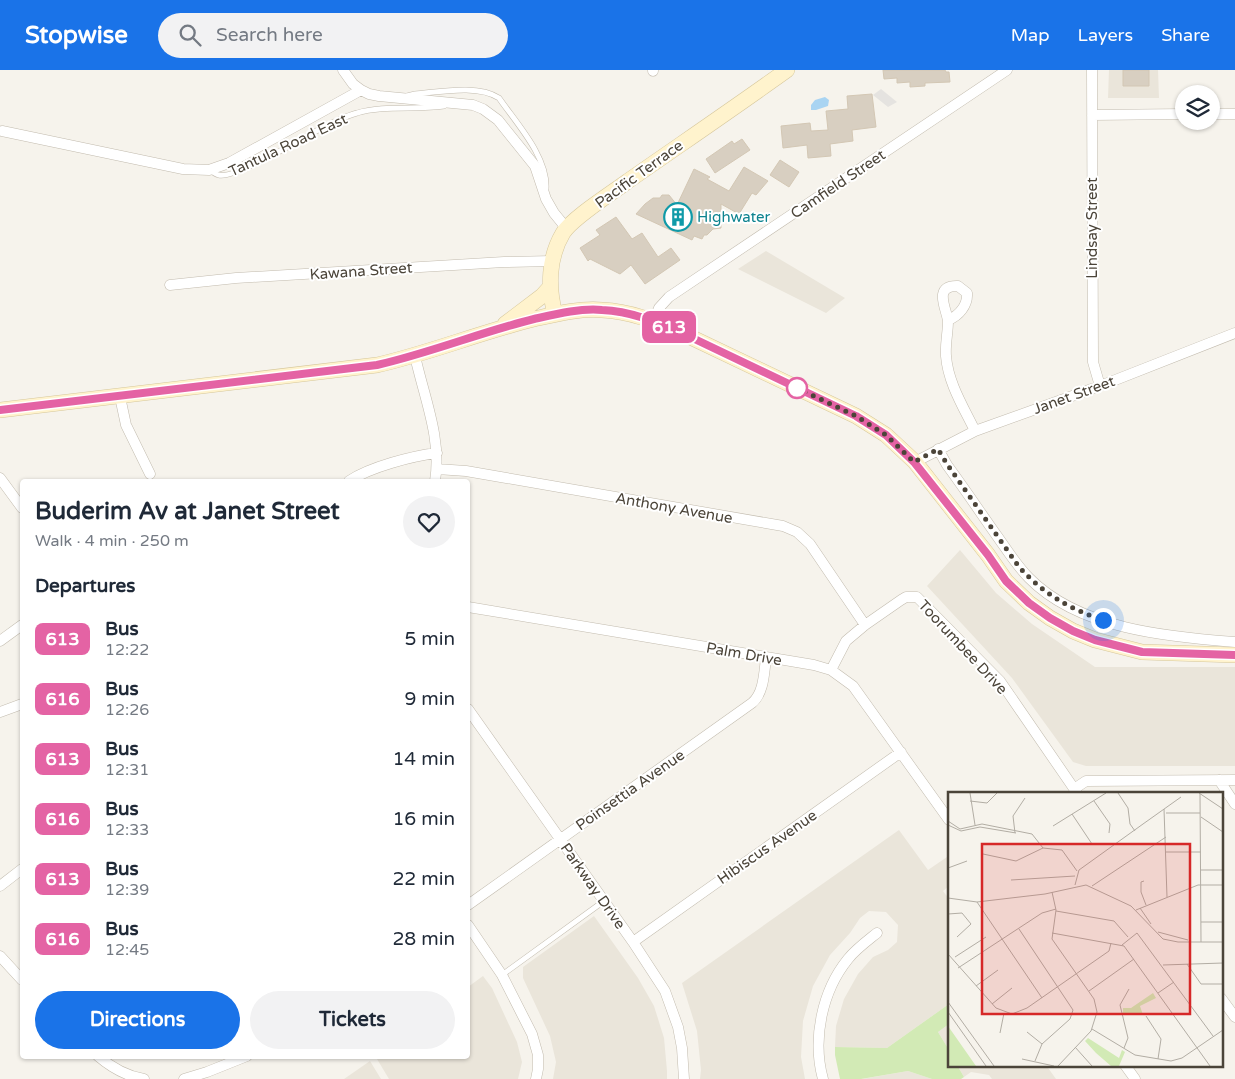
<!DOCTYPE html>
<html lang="en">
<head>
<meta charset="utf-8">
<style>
	body { margin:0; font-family:"Varela Round",sans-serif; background:#f2f2f3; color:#1f2937; height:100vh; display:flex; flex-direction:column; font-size:19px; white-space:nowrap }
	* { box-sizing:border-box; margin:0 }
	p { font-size:16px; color:#747a83 }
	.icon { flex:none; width:28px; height:28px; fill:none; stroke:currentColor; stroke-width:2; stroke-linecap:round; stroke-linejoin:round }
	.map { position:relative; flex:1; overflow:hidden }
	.sheet { position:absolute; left:20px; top:409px; width:450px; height:580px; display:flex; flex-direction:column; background:#fff; border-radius:5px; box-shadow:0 1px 4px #0004 }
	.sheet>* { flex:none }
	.badge { padding:0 10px; border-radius:8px; font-size:18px; line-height:32px }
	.fabs { position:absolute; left:1175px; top:15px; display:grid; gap:10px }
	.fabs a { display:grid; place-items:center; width:45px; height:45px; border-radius:50%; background:#fff; box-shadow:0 1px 4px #0004; font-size:25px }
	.you { position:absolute; width:25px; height:25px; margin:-12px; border:4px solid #fff; border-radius:50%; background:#1a73e8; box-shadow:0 0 0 8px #1a73e833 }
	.map>.badge { position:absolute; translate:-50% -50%; box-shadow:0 0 0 2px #fff }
	h2 { padding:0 15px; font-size:19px; line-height:45px }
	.round { display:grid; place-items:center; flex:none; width:52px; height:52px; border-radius:26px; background:#f2f2f3 }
	.head { display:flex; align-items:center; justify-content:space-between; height:85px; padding:0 15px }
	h1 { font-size:24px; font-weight:800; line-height:38px }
	.button { display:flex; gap:10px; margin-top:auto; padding:10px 15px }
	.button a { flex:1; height:58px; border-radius:30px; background:#1a73e8; color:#fff; font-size:20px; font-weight:800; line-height:58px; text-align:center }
	.button a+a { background:#f2f2f3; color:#1f2937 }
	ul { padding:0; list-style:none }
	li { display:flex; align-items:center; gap:15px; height:60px; padding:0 15px }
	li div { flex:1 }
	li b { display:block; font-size:19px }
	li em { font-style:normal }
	li .badge { min-width:55px; font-weight:700; text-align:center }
	header { display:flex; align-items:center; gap:30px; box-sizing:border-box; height:70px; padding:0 25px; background:#1a73e8; color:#fff }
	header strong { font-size:24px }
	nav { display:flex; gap:28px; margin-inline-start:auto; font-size:18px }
	.search { width:350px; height:45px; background:#f2f2f3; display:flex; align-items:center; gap:12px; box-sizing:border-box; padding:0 18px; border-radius:28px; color:#747a83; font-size:19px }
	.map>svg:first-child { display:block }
	.residential { fill:#eae5da }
	.green { fill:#d2eab5 }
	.parking { fill:#e5e3e0 }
	.water { fill:#a9d4f2 }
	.building { fill:#d8cfc1; stroke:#d3c7b4 }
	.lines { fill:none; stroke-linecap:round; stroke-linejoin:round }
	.lane-casing { stroke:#c2bbae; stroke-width:6 }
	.street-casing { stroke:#c2bbae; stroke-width:11 }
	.secondary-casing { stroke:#d6c79b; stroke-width:16 }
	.lane { stroke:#fff; stroke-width:5 }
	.street { stroke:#fff; stroke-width:10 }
	.secondary { stroke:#fff3cd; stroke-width:15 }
	.line-casing { stroke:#fff; stroke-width:11 }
	.line { stroke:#e463a4; stroke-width:8 }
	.walk { stroke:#4b4439; stroke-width:5; stroke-dasharray:0 9 }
	.stop-dot { fill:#fff; stroke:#e463a4; stroke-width:2.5 }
	.labels { text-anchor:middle; stroke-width:4; stroke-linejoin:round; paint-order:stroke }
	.street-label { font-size:15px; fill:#4b4439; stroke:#fff }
	.culture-label { font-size:15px; fill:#0d838f; stroke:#fff; text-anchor:start }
	.inset-road { fill:none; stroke:#b2ada4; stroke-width:1 }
	.view { fill:#d62828; fill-opacity:0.15; stroke:#d62828; stroke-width:2.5 }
	.inset-edge { fill:none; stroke:#4b4439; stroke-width:2.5 }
</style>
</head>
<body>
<header>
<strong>Stopwise</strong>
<div class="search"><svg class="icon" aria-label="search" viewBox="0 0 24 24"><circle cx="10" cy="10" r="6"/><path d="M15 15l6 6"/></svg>Search here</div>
<nav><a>Map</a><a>Layers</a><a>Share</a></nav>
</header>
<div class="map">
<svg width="1235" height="1009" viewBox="0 0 1235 1009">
	<rect width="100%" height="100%" fill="#f6f3ec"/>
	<path class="residential" d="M1109 0H1158L1159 28H1108Z
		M766 181 845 228 826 243 738 199Z
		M960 480 996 523 1032 554 1095 597H1235V696H1086L1073 692 1012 608 927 516Z
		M899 760 928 800 947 787 949 789V816L943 821 949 829V934L887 978 835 977 836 956 844 929 858 904 873 887 888 880 897 872 898 855 886 842 869 841 860 848 850 863 830 885 813 916 803 951 801 987 805 1009H700L701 1000 697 961 682 913Z
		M594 846 638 908 654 936 664 968 667 1001V1009H553L556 992 550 966 523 908V897Z
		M483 906 492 918 517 972 522 992 518 1009H389L377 989V986H468V917Z
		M949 954V980L938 962Z
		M370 991 381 1009H344Z
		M957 995H1046L1056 1009H992L989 1005 971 1002 964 1007Z
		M908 1001 932 1009H862Z"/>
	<path class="green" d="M949 934V954L938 962 949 980V995H957L964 1007 961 1009H932L908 1001 861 1009H840L835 985V977L887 978Z"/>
	<path class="parking" d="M881 19 897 32 888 37 873 25Z"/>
	<path class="water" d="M825 27 829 30 828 36 816 40H811V35L815 30Z"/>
	<path class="building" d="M883 0H945L946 2H949L950 12 925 13V16L910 17V12L897 13V8L884 9Z
		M1123 0H1149V16H1123Z
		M872 24 876 57 852 60 853 71 830 74 831 86 808 88 807 75 783 78 781 56 810 53 811 61 828 60 826 41 848 39 847 26Z
		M742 69 750 80 715 103 706 89 732 71 734 74Z
		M780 90 799 102 789 117 770 105Z
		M744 97 768 111 756 125 752 123 739 144 721 134V158L713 159 707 165H704L702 169 694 166 692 170 636 144 645 134 653 128H660L662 125H669L677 135 694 99 710 107 707 109 729 121Z
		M616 147 632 169 642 163 658 187 671 178 680 190 645 214 631 195 620 204 590 189 588 191 580 178 600 165 596 160Z"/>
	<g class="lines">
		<defs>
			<path id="lane" d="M407 26 415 24C439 22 478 14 499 28 517 54 548 87 546 119
				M209 100C212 101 216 105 219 105 233 109 291 75 305 67 322 58 339 48 357 43 383 35 417 40 444 36
				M502 905 604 831"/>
			<path id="street" d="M343 0 353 14 361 20
				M653 0V1
				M1092 0 1093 292 1100 316
				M1211 44H1235
				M1092 45 1184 44
				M2 61 183 99 209 100 229 93 361 20 369 24 379 26 473 35 483 39 498 50 535 96 546 129 554 143 567 159
				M170 215 236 208 504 192 552 191
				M948 250C959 246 968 235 967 223L958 216C932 215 947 240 948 251 948 263 945 274 946 286 948 313 964 338 975 361
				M654 251 659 238 669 227 1007 0
				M415 286C424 327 442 369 435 411
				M120 327 126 355 150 404
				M938 379 947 395C964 418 980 442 997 466 1007 480 1017 496 1029 508 1079 559 1168 567 1235 572
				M915 392 975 361 1100 316 1235 263
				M437 399 466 401 783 456 797 462 810 474 865 555
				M0 408 22 438
				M349 411C370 397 412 386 437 383
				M468 537 814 595 831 600 853 616 949 750
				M0 571 22 555
				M831 600 846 571 865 555 901 530 906 527H917L1000 611 1077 723
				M468 639 633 872 665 921 678 957 682 978 684 1009
				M0 642 22 634
				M1219 710 1235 734
				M1074 719 1086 711 1235 710
				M0 816 22 799
				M468 835 752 633C764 623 764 603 766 588
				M468 855 502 905 532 964 538 985V999L536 1009
				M633 872 901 682
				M0 886 22 910
				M1221 928 1235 947
				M98 986C112 998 126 1006 144 1009
				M1125 995 1135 1009
				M184 1009 207 1002 247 986
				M823 1009C812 969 822 921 848 889 856 879 867 871 877 863"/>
			<path id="secondary" d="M555 244C548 218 548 188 563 163 572 148 612 123 628 111 681 74 734 38 787 0
				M505 254 542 226 550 217
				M0 340 377 295C430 283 481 262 534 249 556 244 580 238 602 240 630 241 657 252 682 263L856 346 886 365 915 392 988 485 1006 511 1029 533 1050 548 1073 561 1095 570 1142 582 1235 585"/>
		</defs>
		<use href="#lane" class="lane-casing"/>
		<use href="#street" class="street-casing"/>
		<use href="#secondary" class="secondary-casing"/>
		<use href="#lane" class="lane"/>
		<use href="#street" class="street"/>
		<use href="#secondary" class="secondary"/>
	</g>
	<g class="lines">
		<defs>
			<path id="line" d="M0 340 377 295C430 283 481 262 534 249 556 244 580 238 602 240 630 241 657 252 682 263L856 346 886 365 914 392 988 485 1006 511 1029 533 1050 548 1073 561 1095 570 1142 582 1235 585"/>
		</defs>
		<use href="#line" class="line-casing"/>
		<use href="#line" class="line"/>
		<path class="walk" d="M797 318 856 346 886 365 914 392 938 379 947 394 1019 497C1043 523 1069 539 1103 550"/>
	</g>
	<defs>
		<symbol id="building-ring" viewBox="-11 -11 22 22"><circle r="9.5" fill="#fff" stroke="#0f9aa8" stroke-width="1.5"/><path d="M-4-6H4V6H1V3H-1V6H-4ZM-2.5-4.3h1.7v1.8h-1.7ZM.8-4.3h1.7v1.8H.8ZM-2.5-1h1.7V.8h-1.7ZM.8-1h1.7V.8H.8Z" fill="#0f9aa8"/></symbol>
	</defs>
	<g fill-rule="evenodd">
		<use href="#building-ring" x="662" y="131" width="32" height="32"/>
	</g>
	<circle class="stop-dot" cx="797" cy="318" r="10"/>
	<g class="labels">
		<g class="street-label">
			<text transform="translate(288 75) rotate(-25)" y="5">Tantula Road East</text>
			<text transform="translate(639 104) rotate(-36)" y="5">Pacific Terrace</text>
			<text transform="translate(838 114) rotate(-34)" y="5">Camfield Street</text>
			<text transform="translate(1092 158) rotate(-90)" y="5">Lindsay Street</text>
			<text transform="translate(361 201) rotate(-4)" y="5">Kawana Street</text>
			<text transform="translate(1074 325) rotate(-20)" y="5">Janet Street</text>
			<text transform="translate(674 438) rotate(10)" y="5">Anthony Avenue</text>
			<text transform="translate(963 577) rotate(47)" y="5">Toorumbee Drive</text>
			<text transform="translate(744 584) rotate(10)" y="5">Palm Drive</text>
			<text transform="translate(630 720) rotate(-35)" y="5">Poinsettia Avenue</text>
			<text transform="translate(767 777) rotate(-35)" y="5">Hibiscus Avenue</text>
			<text transform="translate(593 816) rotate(55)" y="5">Parkway Drive</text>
		</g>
		<g class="culture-label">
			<text x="697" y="152">Highwater</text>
		</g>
	</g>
	<g transform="translate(948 722)">
		<rect width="275" height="275" fill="#f6f3ec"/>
		<path d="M205 201 208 206 192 214 195 223 175 222V216H183ZM0 234 28 274H0ZM140 246 171 266 174 258 177 260 171 274H163L148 261 137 249Z" fill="#d2eab5"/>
		<path class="inset-road" d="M22 1 27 33M170 1 180 16 182 32 187 39M251 1 275 17M252 2 253 150M22 9 39 11 49 1M146 9 162 32 161 41M216 17 219 105M218 21H252M124 22 144 52M253 25 275 40M0 29 12 37 34 32 84 42M195 32 233 5M0 33 13 39 32 35 68 41M105 34 158 1M67 41 65 24 77 6M84 42 95 56M218 60H253M35 62 68 69 95 56 114 58 129 79M0 76 19 69M253 78H275M63 88 127 84M196 89 193 90V100L198 113M127 93 131 78 195 32M144 94 218 45M104 100 108 118 104 147 146 207 149 220 143 239 110 274M0 106 29 110 97 102 138 93 183 114 215 147 230 150H275M29 110 94 206M192 116 203 132M188 118 250 93H275M108 119 166 129 180 145M0 122 14 121 23 132 9 145M253 130H275M71 137 125 218 122 227 94 252 87 269M210 140 240 148M104 141 176 154 262 274M174 153 189 141 265 244M0 162 48 216 64 222 79 216 161 159 163 151M7 165 38 145M239 172 253 192H275M215 173 275 171M10 176 94 121 108 117M28 194 50 178M141 199 186 167M210 201 226 190M0 210 46 274M44 212 64 196M0 220 38 274M198 224 213 247 210 267M144 237 187 263 223 269 234 266 275 238M79 240 94 252M52 241 56 221M127 255 144 274M176 256 180 246 172 213 181 197M74 267 106 274"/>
		<path class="view" d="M34 52H242V222H34Z"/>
		<rect width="275" height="275" class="inset-edge"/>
	</g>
</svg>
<div class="fabs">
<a><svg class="icon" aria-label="layers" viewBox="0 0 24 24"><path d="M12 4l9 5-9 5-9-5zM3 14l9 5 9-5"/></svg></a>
</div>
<div class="you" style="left:1103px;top:550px"></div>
<b class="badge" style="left:669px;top:257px;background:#e463a4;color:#fff">613</b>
<section class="sheet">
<div class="head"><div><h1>Buderim Av at Janet Street</h1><p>Walk · 4 min · 250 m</p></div><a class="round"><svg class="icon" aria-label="heart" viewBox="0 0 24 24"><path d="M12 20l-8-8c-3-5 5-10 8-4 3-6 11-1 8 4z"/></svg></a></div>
<h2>Departures</h2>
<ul>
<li><span class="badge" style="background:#e463a4;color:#fff">613</span><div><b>Bus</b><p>12:22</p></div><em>5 min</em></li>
<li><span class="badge" style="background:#e463a4;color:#fff">616</span><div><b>Bus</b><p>12:26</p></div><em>9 min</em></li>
<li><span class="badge" style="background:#e463a4;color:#fff">613</span><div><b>Bus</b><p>12:31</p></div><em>14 min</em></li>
<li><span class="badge" style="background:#e463a4;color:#fff">616</span><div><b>Bus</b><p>12:33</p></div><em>16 min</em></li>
<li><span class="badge" style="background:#e463a4;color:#fff">613</span><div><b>Bus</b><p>12:39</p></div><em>22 min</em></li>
<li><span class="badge" style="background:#e463a4;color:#fff">616</span><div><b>Bus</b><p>12:45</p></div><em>28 min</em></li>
</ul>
<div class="button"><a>Directions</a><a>Tickets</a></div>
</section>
</div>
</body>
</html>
